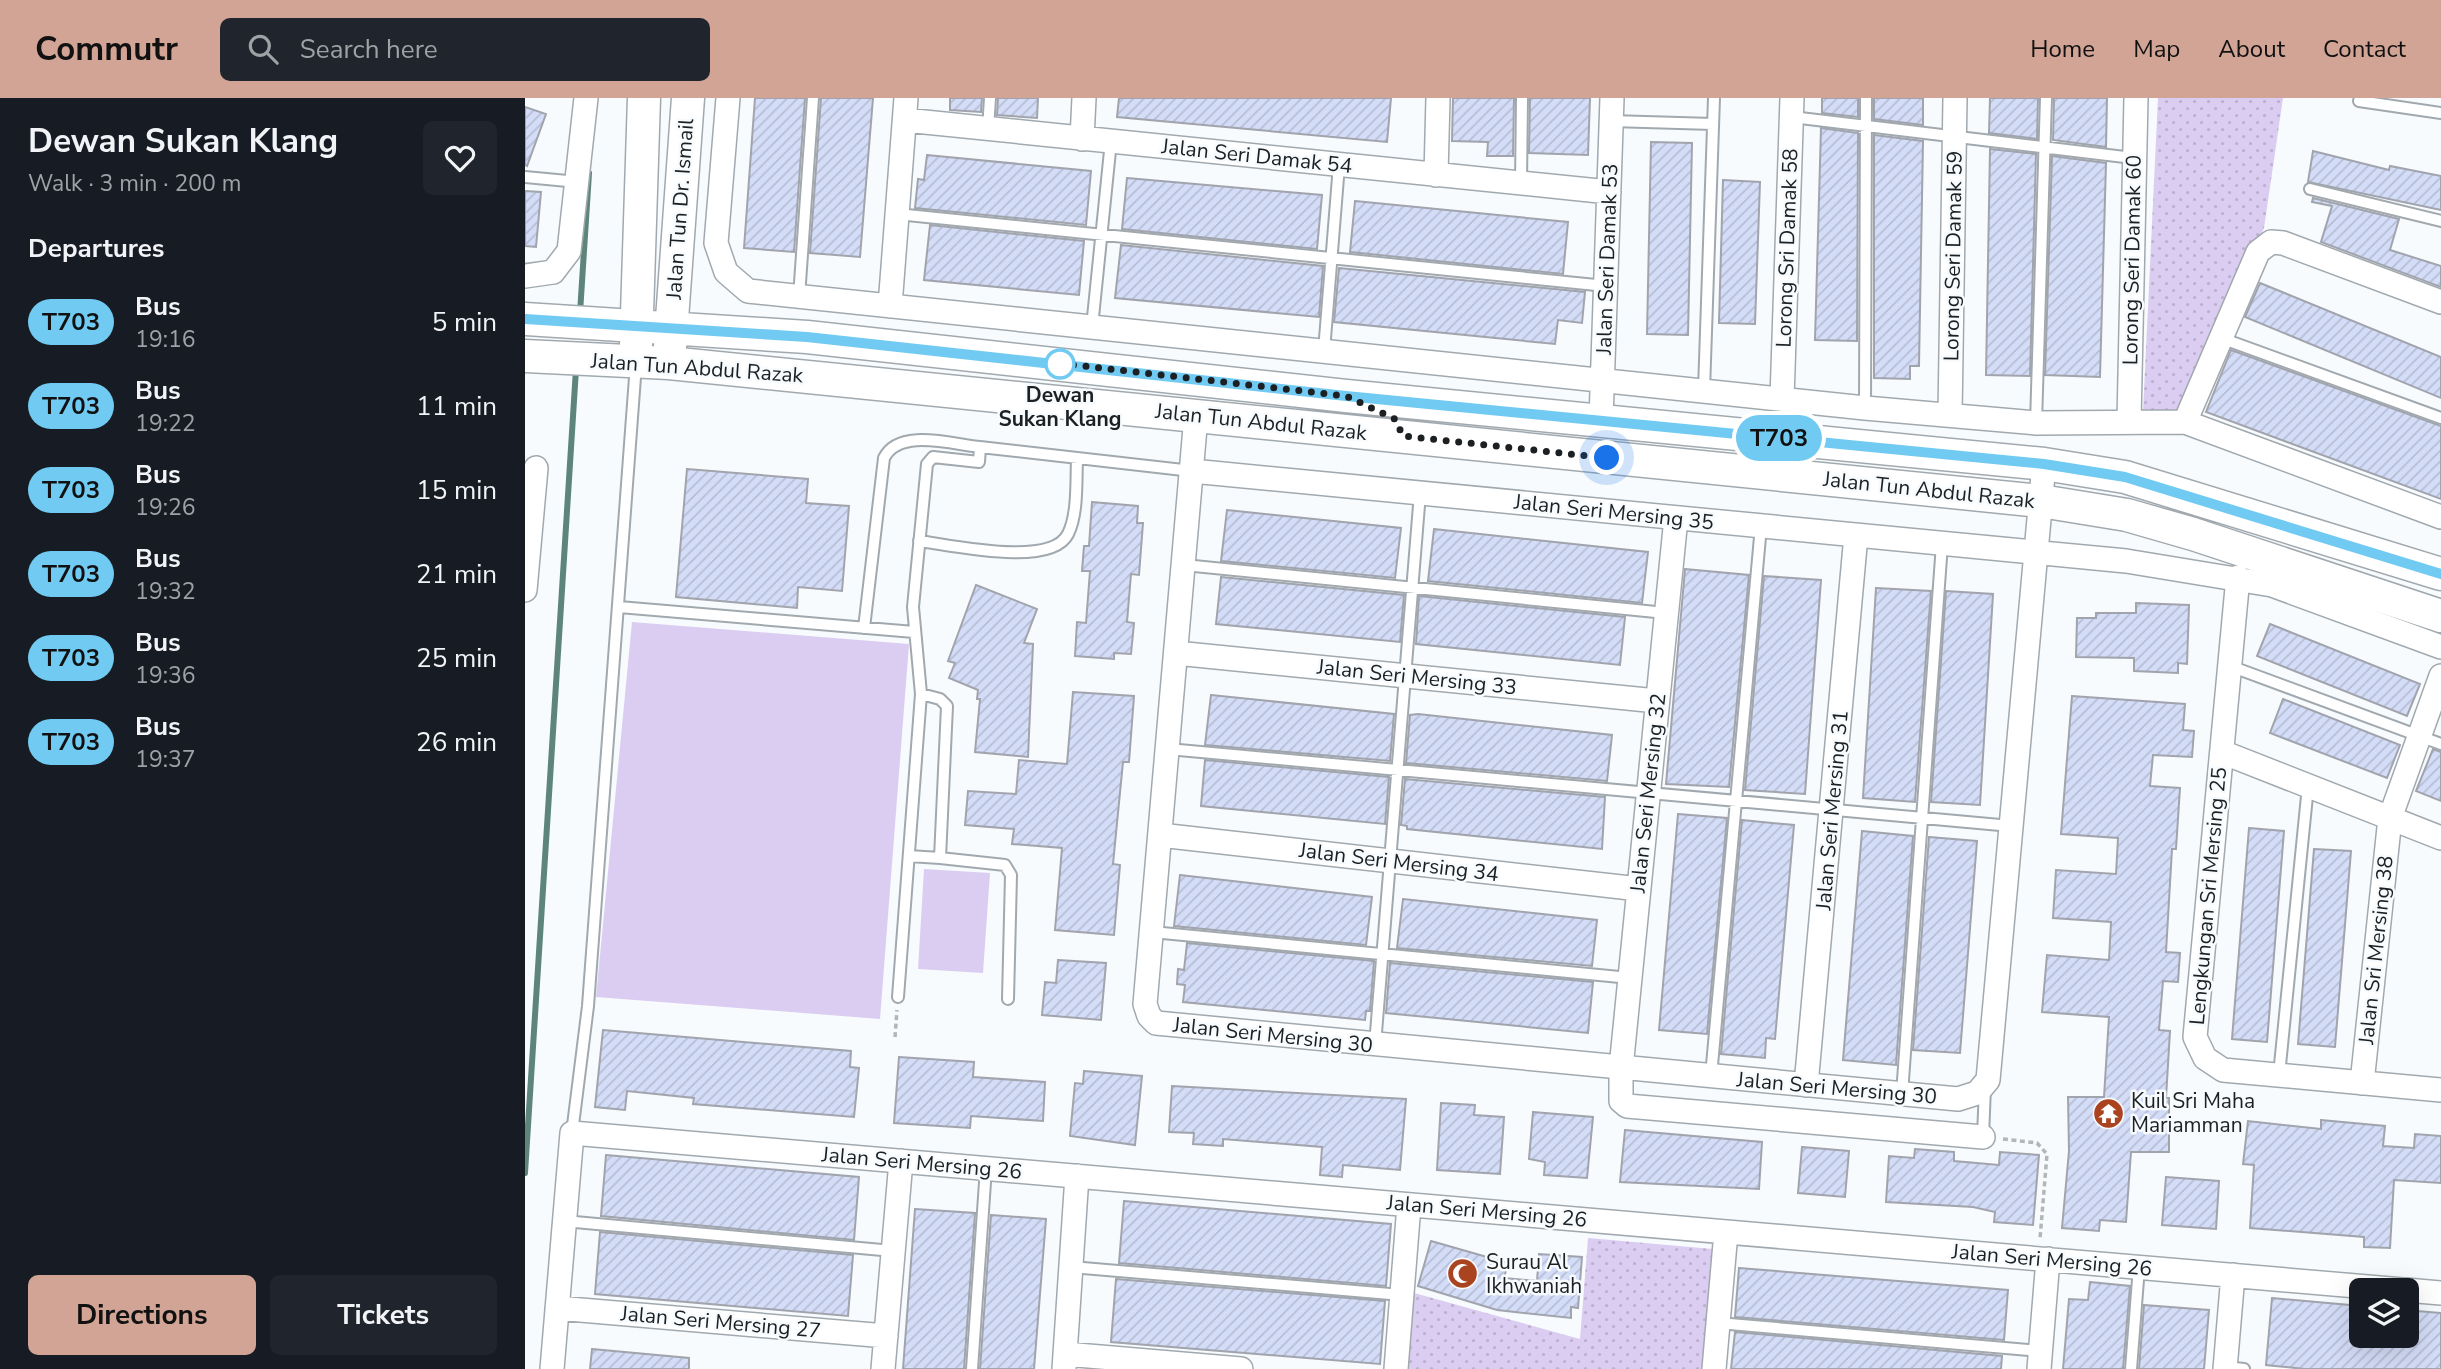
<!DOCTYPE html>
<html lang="en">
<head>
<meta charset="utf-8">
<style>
	body { margin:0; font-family:"Nunito Sans",sans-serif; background:#20242c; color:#f1f3f6; height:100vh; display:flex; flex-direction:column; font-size:26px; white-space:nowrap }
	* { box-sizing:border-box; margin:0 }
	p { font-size:23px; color:#9ea1a6 }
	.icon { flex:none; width:38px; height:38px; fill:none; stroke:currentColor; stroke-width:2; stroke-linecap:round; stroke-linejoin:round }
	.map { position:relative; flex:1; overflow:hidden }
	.drawer { display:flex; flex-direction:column; background:#171b24; width:525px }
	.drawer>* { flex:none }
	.badge { padding:0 14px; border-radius:23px; font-size:24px; line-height:46px }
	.tools { position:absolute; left:1824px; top:1180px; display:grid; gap:14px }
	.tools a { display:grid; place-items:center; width:70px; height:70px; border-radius:10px; background:#171b24; box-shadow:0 7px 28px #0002; font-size:35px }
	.you { position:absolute; width:35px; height:35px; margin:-18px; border:5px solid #fff; border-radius:50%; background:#1a73e8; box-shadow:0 0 0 10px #1a73e833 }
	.map>.badge { position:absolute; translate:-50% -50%; box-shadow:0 0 0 4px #fff }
	h2 { padding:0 28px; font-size:26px; line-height:63px }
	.round { display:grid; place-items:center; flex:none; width:74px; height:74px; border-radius:10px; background:#20242c }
	.head { display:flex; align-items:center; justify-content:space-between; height:119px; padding:0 28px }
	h1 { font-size:33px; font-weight:700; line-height:52px }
	.action { display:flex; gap:14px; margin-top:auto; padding:14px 28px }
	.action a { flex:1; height:80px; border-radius:10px; background:#d1a495; color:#111; font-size:28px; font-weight:700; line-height:80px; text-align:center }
	.action a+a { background:#20242c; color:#f1f3f6 }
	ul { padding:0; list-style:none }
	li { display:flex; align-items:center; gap:21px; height:84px; padding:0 28px }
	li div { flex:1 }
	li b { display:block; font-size:26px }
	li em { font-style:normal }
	li .badge { min-width:77px; font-weight:700; text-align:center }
	header { display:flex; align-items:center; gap:42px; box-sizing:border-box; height:98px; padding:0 35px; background:#d1a495; color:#111 }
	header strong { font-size:33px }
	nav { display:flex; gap:38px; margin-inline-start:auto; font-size:24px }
	.search { width:490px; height:63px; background:#20242c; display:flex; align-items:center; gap:18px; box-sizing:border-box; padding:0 24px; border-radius:10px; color:#9ea1a6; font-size:26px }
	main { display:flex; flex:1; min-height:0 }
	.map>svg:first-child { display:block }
	.green { fill:#dbcdf1 }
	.park { fill:url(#park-dots) }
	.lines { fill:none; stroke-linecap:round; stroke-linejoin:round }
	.stream { stroke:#5d857a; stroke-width:6 }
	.building { fill:url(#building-hatch); stroke:#a1a4ad; stroke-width:2 }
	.lane-casing { stroke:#a1a9af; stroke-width:14 }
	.street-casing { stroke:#a1a9af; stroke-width:26 }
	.secondary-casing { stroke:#a1a9af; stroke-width:35 }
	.path { stroke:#b3b6b9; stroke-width:3.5; stroke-dasharray:5 3.5; stroke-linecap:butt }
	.lane { stroke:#fff; stroke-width:10 }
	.street { stroke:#fff; stroke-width:23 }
	.secondary { stroke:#fff; stroke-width:32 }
	.line-casing { stroke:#fff; stroke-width:16 }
	.line { stroke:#71caf2; stroke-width:10 }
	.walk { stroke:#1d2023; stroke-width:7; stroke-dasharray:0 12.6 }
	.stop-dot { fill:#fff; stroke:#71caf2; stroke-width:3.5 }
	.labels { text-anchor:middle; stroke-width:5; stroke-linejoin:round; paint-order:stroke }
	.street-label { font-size:21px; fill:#1d2023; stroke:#f7fbfd }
	.stop-label { font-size:21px; font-weight:bold; fill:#1d2023; stroke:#f7fbfd }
	.poi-label { font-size:21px; fill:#1d2023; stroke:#f7fbfd; text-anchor:start }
</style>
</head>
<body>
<header>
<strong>Commutr</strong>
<div class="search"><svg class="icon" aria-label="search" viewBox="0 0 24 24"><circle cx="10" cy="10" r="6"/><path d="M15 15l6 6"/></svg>Search here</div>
<nav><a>Home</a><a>Map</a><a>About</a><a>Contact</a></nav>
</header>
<main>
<section class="drawer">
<div class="head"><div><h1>Dewan Sukan Klang</h1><p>Walk · 3 min · 200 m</p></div><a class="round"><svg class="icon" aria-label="heart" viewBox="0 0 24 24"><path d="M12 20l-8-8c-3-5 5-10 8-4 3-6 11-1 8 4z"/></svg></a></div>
<h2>Departures</h2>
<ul>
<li><span class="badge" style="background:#71caf2;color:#111">T703</span><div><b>Bus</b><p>19:16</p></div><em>5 min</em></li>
<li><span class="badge" style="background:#71caf2;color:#111">T703</span><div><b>Bus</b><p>19:22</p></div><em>11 min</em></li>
<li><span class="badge" style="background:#71caf2;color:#111">T703</span><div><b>Bus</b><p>19:26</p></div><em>15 min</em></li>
<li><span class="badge" style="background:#71caf2;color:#111">T703</span><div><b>Bus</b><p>19:32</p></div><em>21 min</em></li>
<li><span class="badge" style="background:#71caf2;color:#111">T703</span><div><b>Bus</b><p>19:36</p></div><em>25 min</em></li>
<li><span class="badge" style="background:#71caf2;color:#111">T703</span><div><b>Bus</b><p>19:37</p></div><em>26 min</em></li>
</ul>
<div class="action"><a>Directions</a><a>Tickets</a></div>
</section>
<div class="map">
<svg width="1916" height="1271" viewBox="0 0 1916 1271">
	<defs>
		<pattern id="park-dots" width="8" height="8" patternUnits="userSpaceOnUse" patternTransform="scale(1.75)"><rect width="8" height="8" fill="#dbcdf1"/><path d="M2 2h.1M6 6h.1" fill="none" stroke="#bcb0ce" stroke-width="1.8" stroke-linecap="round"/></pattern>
		<pattern id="building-hatch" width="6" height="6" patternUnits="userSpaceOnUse" patternTransform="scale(1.75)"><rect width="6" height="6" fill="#d4ddf8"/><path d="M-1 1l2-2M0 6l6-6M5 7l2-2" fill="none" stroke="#b6bdd4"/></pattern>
	</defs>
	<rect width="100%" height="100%" fill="#f7fbfd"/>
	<path class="green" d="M107 524 384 546 355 921 71 899Z
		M399 771 465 775 458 875 393 871Z"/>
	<path class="park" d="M1633 0H1758L1739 130 1654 316 1618 314Z
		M1063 1140 1188 1151 1178 1271H876L882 1193 1055 1241Z"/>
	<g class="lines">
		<path class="stream" d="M55 215 64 75
			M0 1075 51 271"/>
	</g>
	<path class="building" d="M230 0H280L269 154 219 150Z
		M296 0H348L335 159 285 155Z
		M425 0H457L456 14 425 12Z
		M473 0H513L512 20 472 17Z
		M594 0H866L862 44 592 19Z
		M928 0H989L988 58H962L963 44 927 43Z
		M1005 0H1065L1063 57 1004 55Z
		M1297 0H1333V19L1297 15Z
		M1349 0H1398V27L1349 21Z
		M1465 0H1513L1512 41 1464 35Z
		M1529 0H1582L1581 49 1528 42Z
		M0 9 21 16 2 68 0 67Z
		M1296 30 1333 35 1332 243 1290 242Z
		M1349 37 1398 43 1394 268H1385V281L1349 280Z
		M1126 44 1167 45 1163 237 1122 236Z
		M1465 51 1511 56 1505 278 1461 277Z
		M1788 53 1864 72 1865 68 1916 78V112L1783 84Z
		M402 57 566 73 561 127 390 110 393 81 399 82Z
		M1527 58 1581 65 1575 279 1520 277Z
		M602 80 797 97 792 151 597 131Z
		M1198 82 1235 84 1230 226 1194 225Z
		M0 93 16 94 11 149 0 148Z
		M1788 100 1874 121 1865 152 1916 168V189L1796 144 1807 108 1787 104Z
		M830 103 1043 124 1038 176 825 154Z
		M405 127 559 143 554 197 399 182Z
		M596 147 798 168 794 219 590 200Z
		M814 170 1060 194 1057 225 1033 222 1030 246 809 224Z
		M1735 185 1916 259V300L1720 219Z
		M1706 252 1916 328V401L1681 314Z
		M162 371 283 381 281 405 324 408 317 493 273 489 272 510 151 499Z
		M567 404 613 408 612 425H618L614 477 606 476 602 524 609 525 606 556 589 555V561L550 558 552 524 561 525 565 473H557L559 448H564Z
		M702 412 876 430 870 480 696 463Z
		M909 431 1123 454 1117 505 903 483Z
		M1160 471 1224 477 1204 689 1141 686Z
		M1239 478 1296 482 1280 696 1220 692Z
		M696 479 879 497 875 544 691 526Z
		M451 487 512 511 499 545 508 546 503 659 450 654 455 601H452L453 592 424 580 430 565 423 563Z
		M1351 490 1406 493 1390 704 1338 700Z
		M1421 493 1468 496 1455 707 1406 704Z
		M894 498 1100 519 1095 567 891 546Z
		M1611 505 1664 507 1662 566 1653 565V575L1609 573V560L1551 559 1552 520H1571V515H1611Z
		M1745 526 1895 586 1882 618 1732 558Z
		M548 594 609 598 604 664H598L588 766 595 767 589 837 530 832 537 750 487 746 489 731 440 727 443 693 491 696 494 662 542 666Z
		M686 597 869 616 865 663 680 647Z
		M1547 598 1660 606 1658 632 1669 633 1667 659 1628 657 1625 688 1655 690 1651 751H1647L1641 854 1655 855 1653 884 1638 883 1634 932 1645 933 1641 1000H1644V1054H1606L1601 1124 1575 1122 1574 1133 1537 1130 1544 1053 1543 999H1579L1584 919 1517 914 1522 857 1584 862 1586 824 1528 820 1531 772 1591 776 1593 740 1536 736Z
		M1758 601 1875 647 1862 680 1745 635Z
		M893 616 1087 637 1082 683 881 665 885 617Z
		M1908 651 1916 654V703L1891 693Z
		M680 662 864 679 860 726 676 708Z
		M880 681 1080 699 1077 751 882 731V728L876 727Z
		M1153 716 1202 720 1182 936 1134 932Z
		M1217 722 1269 727 1250 941 1241 940 1240 960 1196 956Z
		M1724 730 1759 733 1742 944 1707 941Z
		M1337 733 1388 738 1371 967 1318 962Z
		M1404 739 1452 743 1435 955 1388 952Z
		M1789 751 1826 753 1810 949 1773 946Z
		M655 777 847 799 841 847 649 828Z
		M878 801 1072 822 1067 868 872 850Z
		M662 845 849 863 845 913H841L840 922 658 904 660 887 652 886 653 871 659 872Z
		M533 862 581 865 576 922 517 917 520 884 531 885Z
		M865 865 1068 884 1063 935 861 915Z
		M78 932 326 953 325 969 334 970 329 1019 168 1006 169 1000 102 993 100 1012 70 1009Z
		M374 959 449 964 448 979 520 984 518 1023 446 1018 445 1030 369 1025Z
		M559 973 617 978 610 1047 545 1038 550 985 558 986Z
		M647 988 881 1001 875 1072 818 1067 817 1079 795 1077 797 1049 698 1041V1048L668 1046 669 1035 644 1034Z
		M916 1005 950 1007 949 1017 979 1019 975 1076 912 1072Z
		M1008 1014 1068 1019 1062 1080 1019 1077 1020 1064 1004 1061Z
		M1796 1022 1860 1028 1858 1048 1889 1050 1890 1036 1916 1038V1085L1869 1082 1865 1150 1839 1149V1139L1725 1130 1729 1067 1718 1066 1723 1023 1796 1031Z
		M1100 1032 1237 1044 1234 1091 1095 1084Z
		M1277 1049 1324 1053 1320 1099 1273 1095Z
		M1390 1051 1429 1054V1063L1474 1067 1475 1054 1514 1057 1508 1127 1469 1124 1470 1114 1448 1109 1361 1104 1364 1058 1389 1060Z
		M81 1057 334 1079 329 1142 76 1118Z
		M1641 1079 1694 1083 1691 1131 1637 1127Z
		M599 1103 866 1126 861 1188 594 1165Z
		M390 1111 450 1115 439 1271H378Z
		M466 1117 521 1121 509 1271H455Z
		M75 1134 328 1157 323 1218 70 1196Z
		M906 1143 983 1165 979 1180 1012 1183 1014 1156 1057 1159 1053 1210 1046 1209V1220L972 1212 893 1188Z
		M1214 1170 1483 1192 1479 1242 1210 1219Z
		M591 1181 860 1203 855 1266 586 1244Z
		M1565 1184 1605 1188 1598 1271H1538L1544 1201 1563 1202Z
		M1747 1200 1836 1208V1237H1881V1212L1916 1215V1271H1780L1741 1267Z
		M1619 1207 1684 1212 1679 1271H1614Z
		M1210 1234 1477 1258 1476 1271H1206Z
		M67 1251 164 1260V1271H65Z"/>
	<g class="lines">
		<defs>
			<path id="lane" d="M1834 3 1916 15
				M1267 19 1608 60
				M1086 23 1188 26
				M463 31 465 0
				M0 79 53 84
				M996 85 997 0
				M1785 91 1916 123
				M372 116 1081 188
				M274 199 288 0
				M567 229 586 43
				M1696 240 1916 320
				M799 253 814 67
				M1179 292 1189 0
				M1340 310 1341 0
				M1511 325 1521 0
				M394 443C426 447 526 470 543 436 553 416 551 384 552 362
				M659 467 1141 515
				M94 509 389 534
				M339 530 359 360C374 330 426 346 455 349
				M1705 568 1916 646
				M396 596 415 601 422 608 415 760 480 767 486 777 483 901
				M643 651 1486 728
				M384 758 415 760
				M627 834 1105 880
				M373 899 396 596 388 509 402 366 408 359 454 364 455 349 667 373
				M850 947 895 395
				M1754 977 1783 688
				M1186 978 1236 428
				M1377 996 1417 446
				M47 1035 63 908 111 266
				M1458 1039 1460 989
				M39 1123 368 1153
				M546 1169 877 1197
				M1193 1225 1515 1253
				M1700 1269 1719 1271
				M447 1271 461 1070
				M1606 1271 1614 1169"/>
			<path id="street" d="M203 0 191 145 201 174 223 193 1340 310 1511 325 1660 324 1916 419
				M380 22 1084 94
				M557 41 559 0
				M911 77 913 0
				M0 178 28 174 44 153 61 0
				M365 208 381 0
				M1257 301 1267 0
				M1425 317 1430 0
				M671 318 620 906 624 918 631 925 1433 1001 1452 995 1463 982 1519 366
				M1076 322 1087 0
				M1604 323 1611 0
				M1660 324 1733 154 1746 144 1758 145 1916 204
				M667 373 1601 463 1747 487 1916 549
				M1151 420 1096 970V1003L1102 1008 1458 1039
				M1713 479 1670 939 1680 960 1698 972 1916 992
				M0 492 11 370
				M651 555 1132 603
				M1697 654 1916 740
				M635 737 1114 791
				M1837 985 1865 720 1916 578
				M1281 987 1331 437
				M1881 1192 1916 1195
				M32 1210 361 1238
				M540 1256 716 1271
				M27 1271 47 1035 1878 1192
				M358 1271 376 1063
				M539 1271 552 1078
				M871 1271 884 1107
				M1189 1271 1201 1134
				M1514 1271 1523 1161
				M1700 1271 1708 1177"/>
			<path id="secondary" d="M0 221 282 239 821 298 1519 366 1600 379 1916 476
				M111 247 119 0
				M145 249 163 0
				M0 258 144 265 1516 403 1602 417 1668 436 1916 518"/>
		</defs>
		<use href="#lane" class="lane-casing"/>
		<use href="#street" class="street-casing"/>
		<use href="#secondary" class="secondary-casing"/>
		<path class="path" d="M370 939 372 912
			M1478 1041 1512 1045 1522 1056 1515 1141"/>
		<use href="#lane" class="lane"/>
		<use href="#street" class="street"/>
		<use href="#secondary" class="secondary"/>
	</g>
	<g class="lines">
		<defs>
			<path id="line" d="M0 221 282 239 821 298 1519 366 1600 379 1916 476"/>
		</defs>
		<use href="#line" class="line-casing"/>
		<use href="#line" class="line"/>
		<path class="walk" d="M535 266 523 264 821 298 870 321 878 338 1082 360"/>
	</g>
	<defs>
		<symbol id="temple-disc" viewBox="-11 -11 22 22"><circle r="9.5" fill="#aa431f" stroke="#f7fbfd"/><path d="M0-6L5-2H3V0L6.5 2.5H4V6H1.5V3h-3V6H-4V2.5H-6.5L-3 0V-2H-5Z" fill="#fff"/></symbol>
		<symbol id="mosque-disc" viewBox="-11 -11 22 22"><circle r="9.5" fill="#aa431f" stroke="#f7fbfd"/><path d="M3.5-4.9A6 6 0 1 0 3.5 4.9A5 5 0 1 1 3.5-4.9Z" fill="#fff"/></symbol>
	</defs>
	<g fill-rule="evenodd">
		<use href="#temple-disc" x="1566" y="998" width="35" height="35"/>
		<use href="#mosque-disc" x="920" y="1158" width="35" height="35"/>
	</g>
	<circle class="stop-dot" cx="535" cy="266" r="14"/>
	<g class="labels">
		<g class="street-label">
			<text transform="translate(732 58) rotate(6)" y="7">Jalan Seri Damak 54</text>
			<text transform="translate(155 111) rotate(-86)" y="7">Jalan Tun Dr. Ismail</text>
			<text transform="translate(1262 150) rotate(-88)" y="7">Lorong Sri Damak 58</text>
			<text transform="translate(1428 158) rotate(-89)" y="7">Lorong Seri Damak 59</text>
			<text transform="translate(1082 161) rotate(-88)" y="7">Jalan Seri Damak 53</text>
			<text transform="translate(1607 162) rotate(-89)" y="7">Lorong Seri Damak 60</text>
			<text transform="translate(172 270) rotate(4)" y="7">Jalan Tun Abdul Razak</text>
			<text transform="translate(736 324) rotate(6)" y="7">Jalan Tun Abdul Razak</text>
			<text transform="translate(1404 392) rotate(6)" y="7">Jalan Tun Abdul Razak</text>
			<text transform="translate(1089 414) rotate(6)" y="7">Jalan Seri Mersing 35</text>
			<text transform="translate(892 579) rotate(6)" y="7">Jalan Seri Mersing 33</text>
			<text transform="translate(1123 695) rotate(-84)" y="7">Jalan Seri Mersing 32</text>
			<text transform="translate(1307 712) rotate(-85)" y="7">Jalan Seri Mersing 31</text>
			<text transform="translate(874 764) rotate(7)" y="7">Jalan Seri Mersing 34</text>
			<text transform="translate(1683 798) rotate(-85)" y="7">Lengkungan Sri Mersing 25</text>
			<text transform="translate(1851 852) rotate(-84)" y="7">Jalan Sri Mersing 38</text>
			<text transform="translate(748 937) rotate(6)" y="7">Jalan Seri Mersing 30</text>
			<text transform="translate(1312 990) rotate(5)" y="7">Jalan Seri Mersing 30</text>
			<text transform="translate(397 1065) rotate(5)" y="7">Jalan Seri Mersing 26</text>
			<text transform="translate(962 1113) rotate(5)" y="7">Jalan Seri Mersing 26</text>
			<text transform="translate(1527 1162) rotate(5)" y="7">Jalan Seri Mersing 26</text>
			<text transform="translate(196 1224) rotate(5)" y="7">Jalan Seri Mersing 27</text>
		</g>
		<g class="stop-label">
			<text x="535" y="304">Dewan<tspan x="535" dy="24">Sukan Klang</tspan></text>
		</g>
		<g class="poi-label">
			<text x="1606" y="1010">Kuil Sri Maha<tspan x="1606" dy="24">Mariamman</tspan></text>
			<text x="961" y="1171">Surau Al<tspan x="961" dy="24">Ikhwaniah</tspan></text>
		</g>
	</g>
</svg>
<div class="tools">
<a><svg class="icon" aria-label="layers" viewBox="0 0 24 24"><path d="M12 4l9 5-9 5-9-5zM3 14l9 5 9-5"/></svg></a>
</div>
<div class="you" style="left:1082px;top:360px"></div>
<b class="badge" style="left:1254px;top:340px;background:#71caf2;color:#111">T703</b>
</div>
</main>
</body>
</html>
